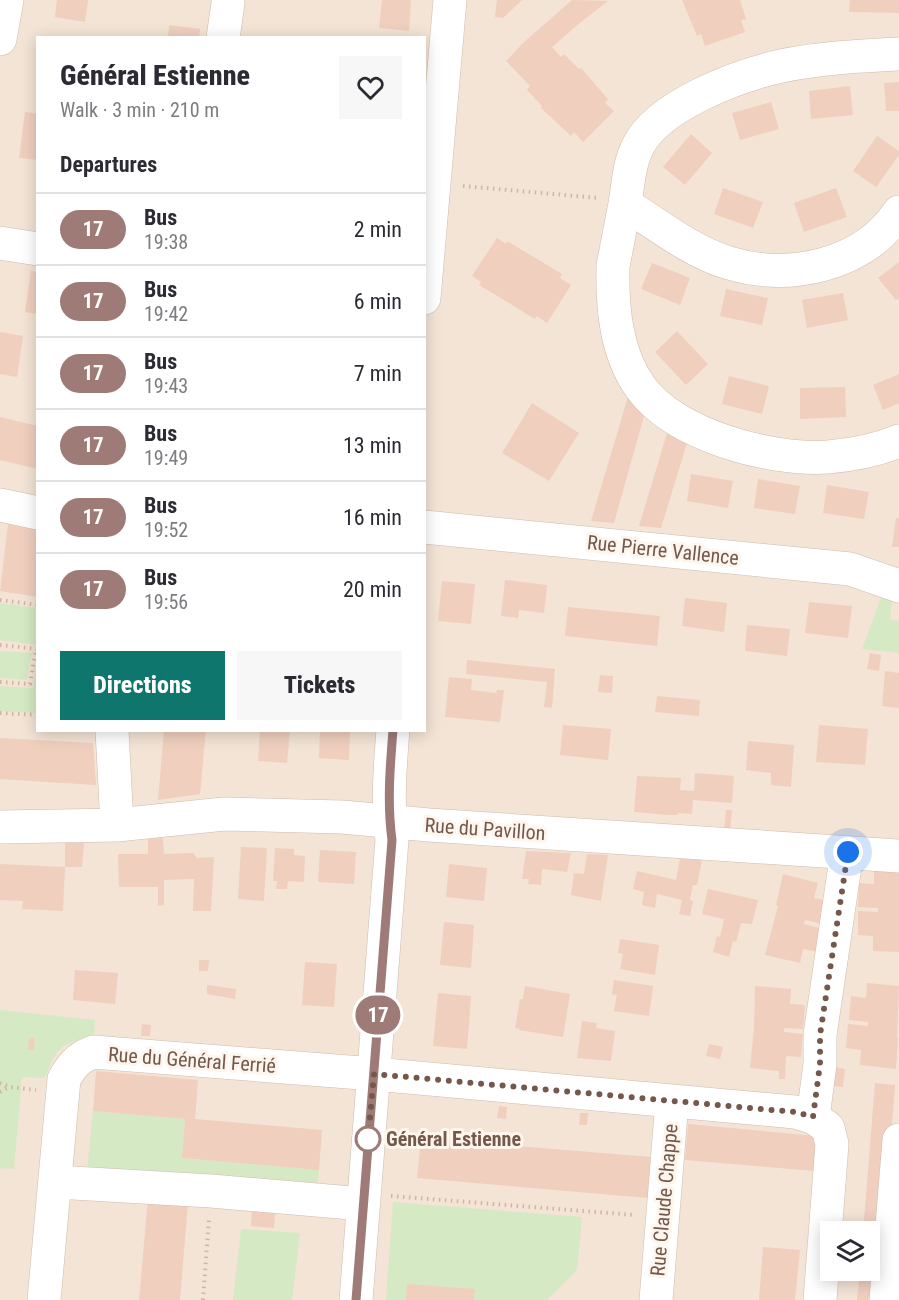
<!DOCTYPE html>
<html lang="en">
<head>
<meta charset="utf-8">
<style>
	body { margin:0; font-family:"Roboto Condensed",sans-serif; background:#f7f7f7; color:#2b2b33; height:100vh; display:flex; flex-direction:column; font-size:22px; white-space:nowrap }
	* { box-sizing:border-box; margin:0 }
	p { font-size:20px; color:#7c7c81 }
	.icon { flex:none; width:33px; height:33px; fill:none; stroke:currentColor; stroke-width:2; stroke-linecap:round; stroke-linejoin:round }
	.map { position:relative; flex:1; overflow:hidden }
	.side { position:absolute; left:36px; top:36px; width:390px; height:696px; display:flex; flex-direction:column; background:#fff; border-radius:0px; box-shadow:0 3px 15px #0003 }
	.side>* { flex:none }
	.badge { padding:0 12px; border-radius:20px; font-size:21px; line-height:39px }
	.fabs { position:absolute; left:820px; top:1221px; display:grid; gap:12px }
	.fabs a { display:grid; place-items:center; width:60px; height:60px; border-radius:0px; background:#fff; box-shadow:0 3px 15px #0003; font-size:30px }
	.you { position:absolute; width:30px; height:30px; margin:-15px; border:4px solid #fff; border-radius:50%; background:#1a73e8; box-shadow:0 0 0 9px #1a73e833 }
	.map>.badge { position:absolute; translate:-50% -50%; box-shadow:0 0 0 3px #fff }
	h2 { padding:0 24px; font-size:22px; line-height:54px }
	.round { display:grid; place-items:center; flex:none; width:63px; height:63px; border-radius:0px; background:#f7f7f7 }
	.overview { display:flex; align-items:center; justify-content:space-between; height:102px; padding:0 24px }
	h1 { font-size:28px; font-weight:800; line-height:45px }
	.primary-button { display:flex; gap:12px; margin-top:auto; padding:12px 24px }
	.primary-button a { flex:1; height:69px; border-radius:0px; background:#0f766e; color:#fff; font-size:24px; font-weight:800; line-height:69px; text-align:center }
	.primary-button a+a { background:#f7f7f7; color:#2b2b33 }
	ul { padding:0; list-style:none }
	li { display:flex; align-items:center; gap:18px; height:72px; padding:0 24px; border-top:2px solid #e1e1e2 }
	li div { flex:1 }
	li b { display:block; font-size:22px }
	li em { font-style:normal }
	li .badge { min-width:66px; font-weight:700; text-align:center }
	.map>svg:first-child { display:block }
	.residential { fill:#f3e4d5; fill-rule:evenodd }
	.green { fill:#d6e9c5 }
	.building { fill:#f0cfbf }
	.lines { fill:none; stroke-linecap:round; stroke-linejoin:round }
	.minor-casing { stroke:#cfbcb0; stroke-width:34 }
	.path { stroke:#d5b3a2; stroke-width:4; stroke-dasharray:1.5 4.5; stroke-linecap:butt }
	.minor { stroke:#fff; stroke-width:33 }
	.line-casing { stroke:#fff; stroke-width:14 }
	.line { stroke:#9f7b77; stroke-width:9 }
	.walk { stroke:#74584c; stroke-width:6; stroke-dasharray:0 10.8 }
	.stop-dot { fill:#fff; stroke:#9f7b77; stroke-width:3 }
	.labels { text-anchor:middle; stroke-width:6; stroke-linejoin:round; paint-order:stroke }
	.street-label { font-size:20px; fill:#74584c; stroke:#fef6ed }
	.stop-label { font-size:20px; font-weight:bold; fill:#74584c; stroke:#fef6ed; text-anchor:start }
</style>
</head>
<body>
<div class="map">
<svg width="899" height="1300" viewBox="0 0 899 1300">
	<rect width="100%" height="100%" fill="#fcf2e6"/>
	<path class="residential" d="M0 0H899V1300H0ZM38 38H424V730H38ZM831 1232H870V1270H831Z"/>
	<path class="green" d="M882 595 892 600 890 619 899 621V653L862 649Z
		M0 603 37 608V645L0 640Z
		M0 651 32 653 27 680 0 678Z
		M37 662V713L0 711V686L33 688Z
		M0 1010 95 1020 94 1036C60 1045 58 1044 45 1078L22 1077 14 1169 0 1168Z
		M93 1111 185 1119 182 1158 319 1170 317 1192 87 1173Z
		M393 1202 582 1217 577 1270 547 1300H386Z
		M241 1229 300 1233 292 1300H233Z"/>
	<path class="building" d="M57 0H88L85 22 55 17Z
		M382 0H411L409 31 379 28Z
		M497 0H522L503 18 495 17Z
		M572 0 608 1 581 22 552 47 561 57 564 54 579 69 581 68 608 99 605 103 614 111 583 142 574 132 571 136 541 108 542 106 527 90 530 86 506 61 523 43Z
		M682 0H740L746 19 741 20 745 32 705 46 701 34 697 36Z
		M850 0H899V13L849 12Z
		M169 25 200 29 199 38H168Z
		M899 82V111H886L884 83Z
		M850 86 853 115 811 119 809 91Z
		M771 102 779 129 740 140 732 113Z
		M25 112 38 114V160L19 158Z
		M691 134 712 153 685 185 663 167Z
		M877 136 899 151V155L876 187 853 171Z
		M723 188 763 202 753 228 714 214Z
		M836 188 847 217 804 232 794 203Z
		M497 238 506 244 507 241 562 274 560 278 571 285 547 323 537 316 535 319 479 285 481 282 472 276Z
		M899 262V298L896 300 878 278Z
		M652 263 690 278 680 305 641 289Z
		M31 271 38 272V314L25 312Z
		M726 289 768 298 762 325 720 316Z
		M843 293 848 320 807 328 802 300Z
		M677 331 708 364 686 385 655 352Z
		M0 332 23 336 17 377 0 374Z
		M899 374V403L883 410 873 385Z
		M729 376 769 386 762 414 722 404Z
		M845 387 846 417 800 419V388Z
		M630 390 646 409 614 523 591 521Z
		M532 403 579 433 549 481 502 453Z
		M0 417 38 426V469L0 460Z
		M668 430 688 440 661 528 639 526Z
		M691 474 733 481 728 508 687 501Z
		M758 479 800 486 795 514 754 508Z
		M827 485 869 492 864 519 823 513Z
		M896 518H899V547H892Z
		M8 524 38 530V597L0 591Z
		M505 580 547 585 544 613 519 610 518 618 501 616Z
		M442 581 475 584 471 624 438 621Z
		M685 598 727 603 724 632 682 626Z
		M809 602 852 606 848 638 805 633Z
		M568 607 660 616 657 646 565 636Z
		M747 625 790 629 787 656 745 651Z
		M870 653 881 655 879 671 867 669Z
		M467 660 555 669 552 708 544 707 547 682 466 674Z
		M885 671 899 673V708L882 706Z
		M600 675 613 676 612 693 598 692Z
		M449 677 472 679 471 690 496 693 497 690H504L500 722 445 717Z
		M657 696 700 700 699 716 655 712Z
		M563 725 611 729 608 760 560 755Z
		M819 725 868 729 865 765 816 762Z
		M164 730H206L200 794 158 800Z
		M260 730H290L287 763 258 761Z
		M320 730H350L349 760 319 758Z
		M0 738 93 743 96 785 0 779Z
		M748 741 794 745 791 787 771 785V773L746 770Z
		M695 773 734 776 732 803 693 800 692 814 678 813V815H669L634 812 637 776 681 778 680 790 694 791Z
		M726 810H732L730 833H724Z
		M163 838 164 854 193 853 197 858 214 857 211 911H193L194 879 164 880V905L158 906V887H119L118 854H148V839Z
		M65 843H84L82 867H65Z
		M241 847 267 848 264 901 238 899Z
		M275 848 294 849V855L305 856 304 882 288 881 287 889H276L277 881H273Z
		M320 850 356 852 354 884 318 882Z
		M526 851 571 853 567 872 542 869 541 885 528 884 529 879H522Z
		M587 854 608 855 601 901 571 895 574 873 584 874Z
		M680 859 702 860 697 885H693L690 900 693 901 690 916 679 914 682 900 657 894 655 908 642 905 644 892 633 889 637 871 676 880Z
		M0 864 65 867 63 911 22 909 23 901 0 900Z
		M449 864 487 868 484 901 446 897Z
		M874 869 899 870V952L873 951V936L858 935V911L878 912V908L858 907 859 883 874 884Z
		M783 874 818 883 814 898 829 901 824 924 805 920 804 924 823 929 818 952 803 949 800 963 765 955 778 906 776 905Z
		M708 889 758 900 752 924 741 923 736 942 733 941 729 957 713 952 717 936 720 937 724 919 702 914Z
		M444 922 474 925 471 968 440 965Z
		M620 939 659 945 655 975 620 969 623 954 618 953Z
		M199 960H209L208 971H199Z
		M305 962 337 964 334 1007 302 1005Z
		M75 970 118 973 115 1004 73 1000Z
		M614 980 653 986 649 1016 614 1011 617 995 612 994Z
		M867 983 899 986 897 1038H898L896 1069 860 1065 861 1050 846 1048 848 1024 868 1026V1022L849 1020 851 996 866 998Z
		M207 985 236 989 235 999 207 994Z
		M525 986 570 994 563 1037 519 1030 520 1029 515 1028 520 999H523Z
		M755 986 791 989 790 1004 805 1005 803 1029 784 1028V1032L803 1034 801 1057 786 1056 785 1079H779V1071L750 1068 754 1028Z
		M438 993 471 996 467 1049 433 1046Z
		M582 1021 597 1023 596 1028 615 1031 611 1061 577 1058Z
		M142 1024 151 1025 150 1036H141Z
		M29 1038H35L34 1050H28Z
		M709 1044 723 1047 720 1059 706 1056Z
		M834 1067 845 1069 843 1087 832 1086Z
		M96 1071 198 1080 195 1119 322 1130 319 1170 182 1158 185 1119 93 1111Z
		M875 1083 895 1085 878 1300H857L860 1270H870V1232H863Z
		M499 1106 507 1107 506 1119 497 1118Z
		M580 1113H588L587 1125H579Z
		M688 1124 817 1136 814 1171 685 1160Z
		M421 1138 651 1157 648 1198 417 1178Z
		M148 1198 188 1202 180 1300H139Z
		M252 1211 275 1212 274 1228 251 1226Z
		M763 1247 800 1250 795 1300H759Z
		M407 1284 475 1289 474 1300H406Z"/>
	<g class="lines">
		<defs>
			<path id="minor" d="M223 38 228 3
				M0 39 7 0
				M899 54C860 56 820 58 781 66 737 76 659 105 638 146 629 164 628 185 625 204 621 225 617 246 613 266 612 308 616 354 641 388 676 436 772 461 828 457 852 455 877 450 899 441
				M625 204C658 225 692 252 729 263 789 281 863 266 899 212
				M0 243 38 249
				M424 298 450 0
				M0 505 38 513
				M424 527 850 569 899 586
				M112 730 117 825
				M0 827 117 825 224 814 342 817 429 825 899 856
				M813 1117 820 1064V1035L847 852
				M56 1182 211 1191 363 1204
				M44 1300 64 1079C72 1065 78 1058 93 1052L374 1074 795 1112 813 1117 828 1128 832 1144 820 1300
				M356 1300 392 840C387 804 390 767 393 730
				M656 1300 672 1101
				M886 1300 899 1140"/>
		</defs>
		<use href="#minor" class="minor-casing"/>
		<path class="path" d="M463 186 599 198
			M0 600 38 605
			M0 645 38 649
			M0 682 30 684 36 649
			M0 713 38 715
			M0 1083 10 1087 36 1090
			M0 1092 9 1087
			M391 1196 635 1215
			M203 1300 209 1219"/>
		<use href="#minor" class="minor"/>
	</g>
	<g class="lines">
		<defs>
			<path id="line" d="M356 1300 392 840C387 804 390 767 393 730"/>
		</defs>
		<use href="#line" class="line-casing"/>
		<use href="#line" class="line"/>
		<path class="walk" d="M368 1139 374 1074 795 1112 813 1117 820 1064V1035L848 852"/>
	</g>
	<circle class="stop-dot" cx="368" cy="1139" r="12"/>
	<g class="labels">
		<g class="street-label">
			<text transform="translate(663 550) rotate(6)" y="7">Rue Pierre Vallence</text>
			<text transform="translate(485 829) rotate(4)" y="7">Rue du Pavillon</text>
			<text transform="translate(192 1060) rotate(4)" y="7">Rue du Général Ferrié</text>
			<text transform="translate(664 1200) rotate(-85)" y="7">Rue Claude Chappe</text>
		</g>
		<g class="stop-label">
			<text x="386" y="1146">Général Estienne</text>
		</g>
	</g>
</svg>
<div class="fabs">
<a><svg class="icon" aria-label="layers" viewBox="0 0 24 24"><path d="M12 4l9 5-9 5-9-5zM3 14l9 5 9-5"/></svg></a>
</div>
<div class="you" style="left:848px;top:852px"></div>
<b class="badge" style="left:378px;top:1015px;background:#9f7b77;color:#fff">17</b>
<section class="side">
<div class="overview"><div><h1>Général Estienne</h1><p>Walk · 3 min · 210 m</p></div><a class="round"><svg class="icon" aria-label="heart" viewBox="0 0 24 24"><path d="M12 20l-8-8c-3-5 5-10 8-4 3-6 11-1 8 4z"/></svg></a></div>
<h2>Departures</h2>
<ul>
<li><span class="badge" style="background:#9f7b77;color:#fff">17</span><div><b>Bus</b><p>19:38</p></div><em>2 min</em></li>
<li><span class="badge" style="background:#9f7b77;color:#fff">17</span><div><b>Bus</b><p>19:42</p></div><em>6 min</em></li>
<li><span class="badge" style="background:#9f7b77;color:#fff">17</span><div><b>Bus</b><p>19:43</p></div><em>7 min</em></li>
<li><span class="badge" style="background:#9f7b77;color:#fff">17</span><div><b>Bus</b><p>19:49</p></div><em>13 min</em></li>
<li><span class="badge" style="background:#9f7b77;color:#fff">17</span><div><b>Bus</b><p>19:52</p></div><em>16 min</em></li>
<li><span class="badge" style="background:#9f7b77;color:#fff">17</span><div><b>Bus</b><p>19:56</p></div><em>20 min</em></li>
</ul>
<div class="primary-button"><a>Directions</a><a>Tickets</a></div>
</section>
</div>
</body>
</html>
